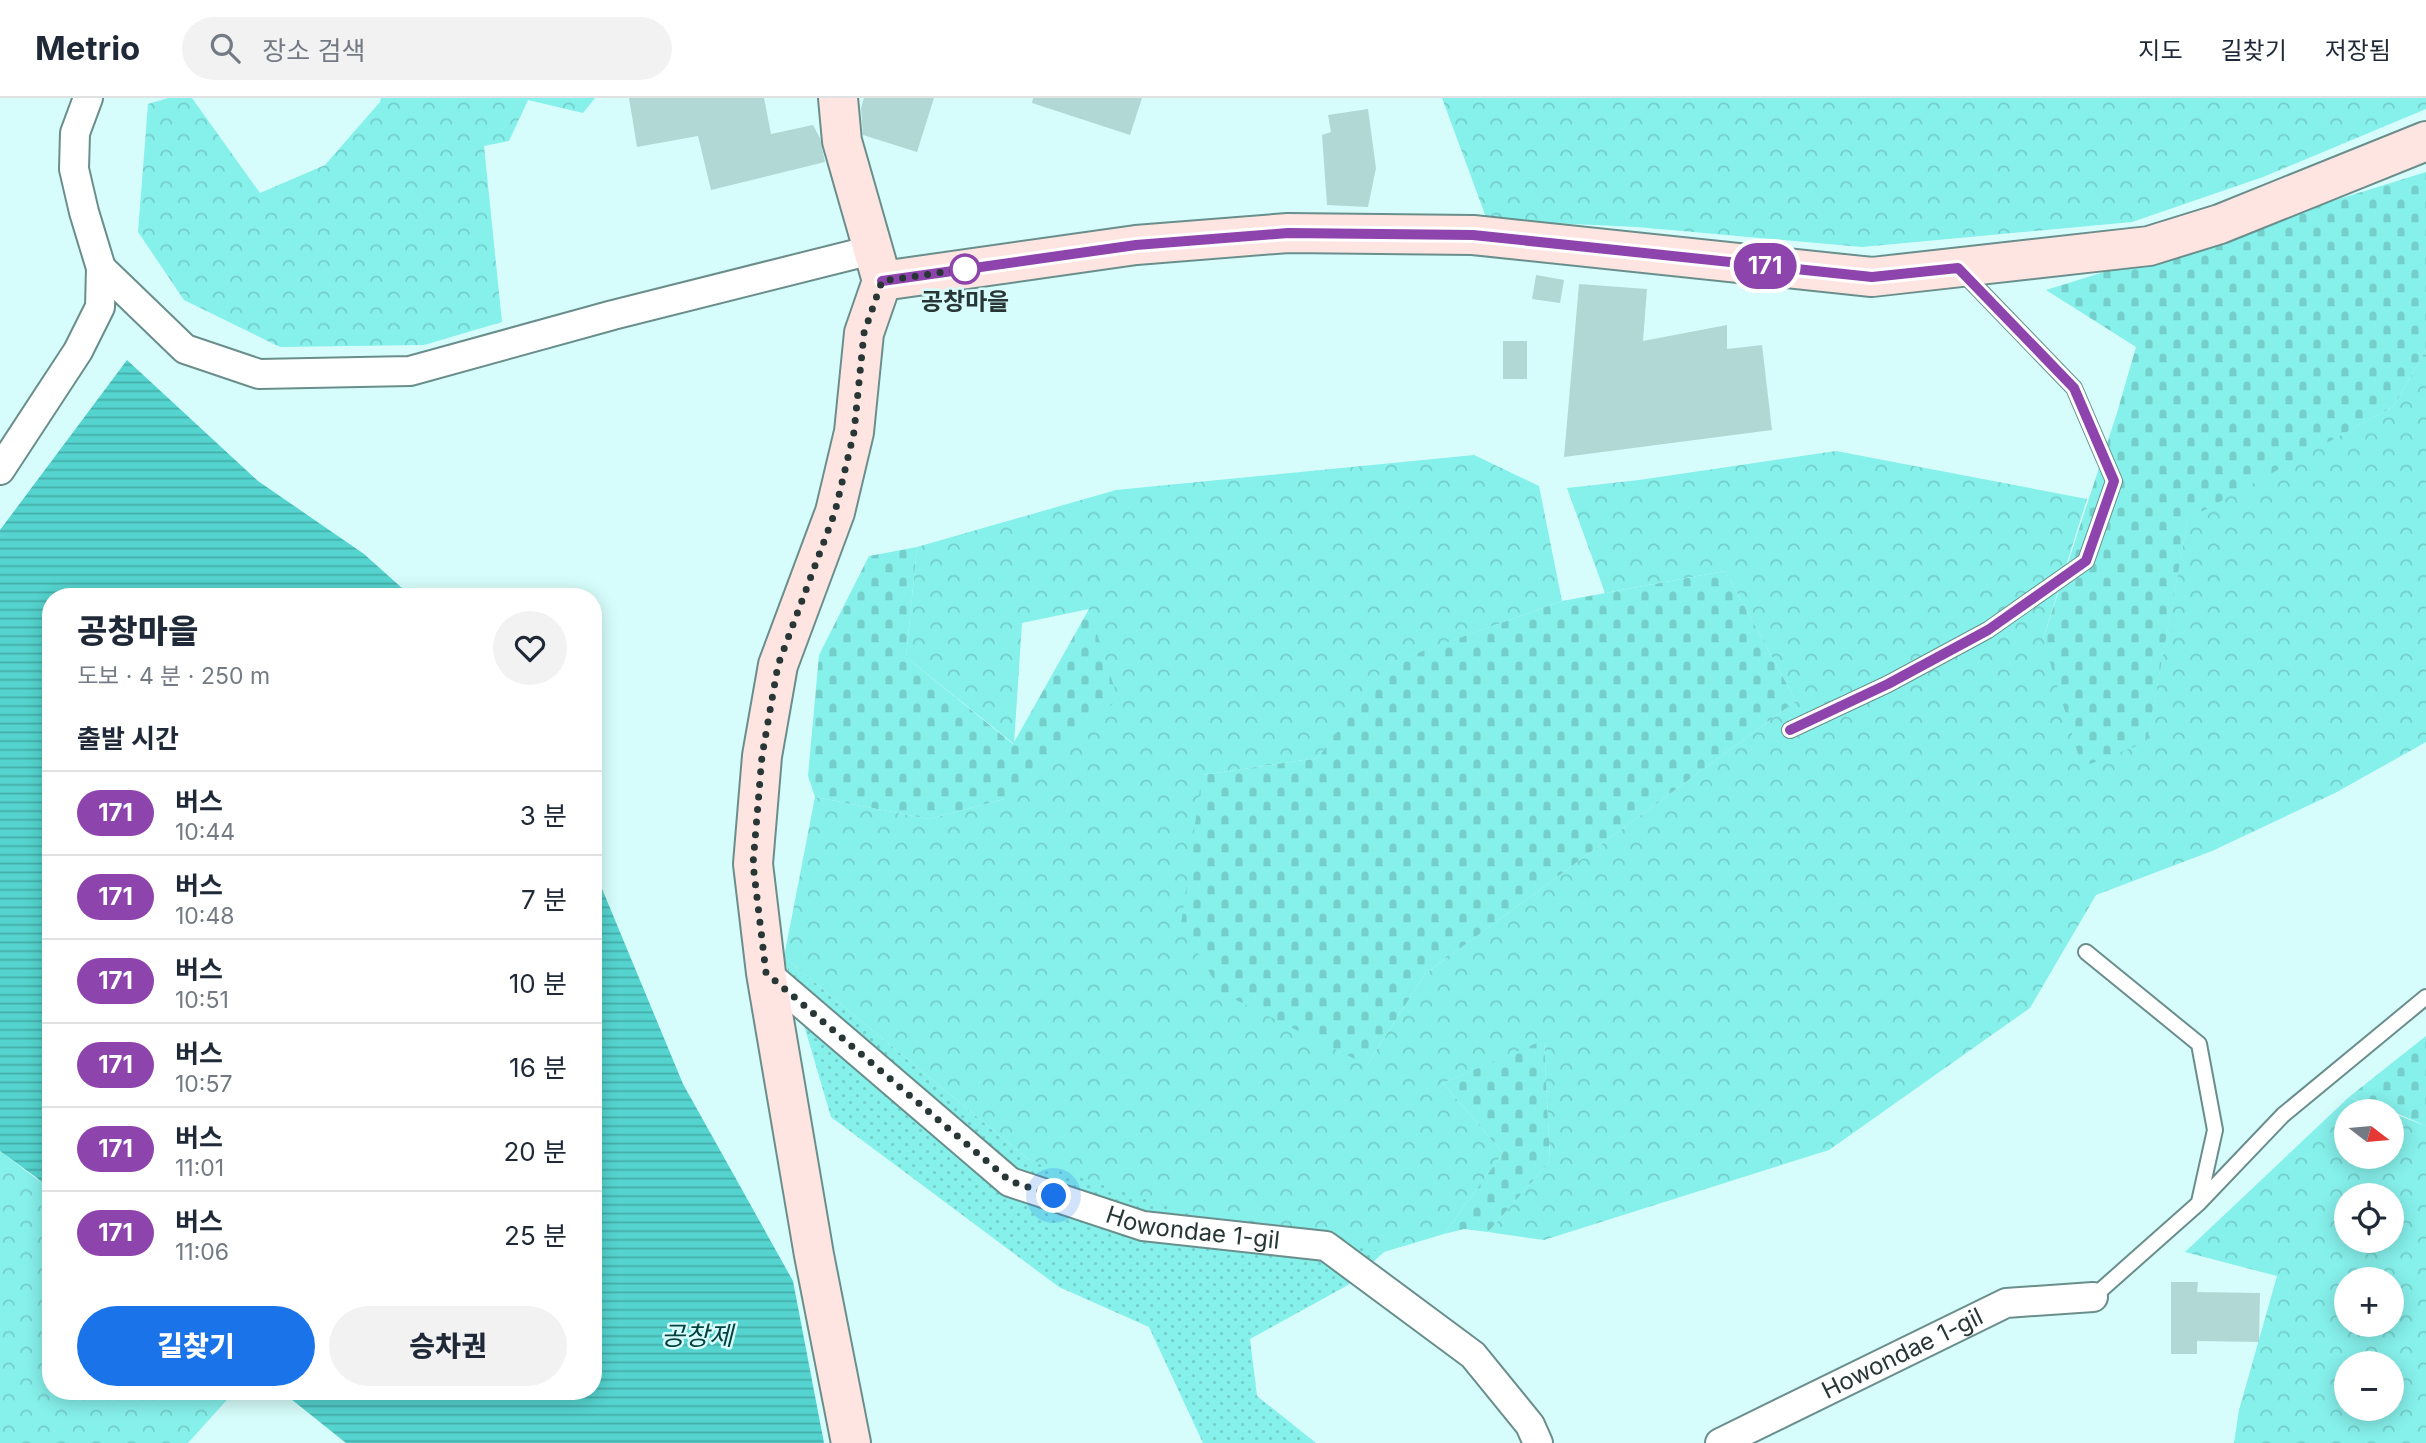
<!DOCTYPE html>
<html lang="ko">
<head>
<meta charset="utf-8">
<style>
	body { margin:0; font-family:Inter,"Noto Sans KR",sans-serif; background:#f2f2f3; color:#1f2937; height:100vh; display:flex; flex-direction:column; font-size:26px; white-space:nowrap }
	* { box-sizing:border-box; margin:0 }
	p { font-size:23px; color:#747a83 }
	.icon { flex:none; width:38px; height:38px; fill:none; stroke:currentColor; stroke-width:2; stroke-linecap:round; stroke-linejoin:round }
	.map { position:relative; flex:1; overflow:hidden }
	.panel { position:absolute; left:42px; top:490px; width:560px; height:812px; display:flex; flex-direction:column; background:#fff; border-radius:28px; box-shadow:0 4px 18px #0003 }
	.panel>* { flex:none }
	.badge { padding:0 14px; border-radius:23px; font-size:24px; line-height:46px }
	.needle { width:46px; rotate:106deg }
	.buttons { position:absolute; left:2334px; top:1001px; display:grid; gap:14px }
	.buttons a { display:grid; place-items:center; width:70px; height:70px; border-radius:50%; background:#fff; box-shadow:0 4px 18px #0003; font-size:35px }
	.you { position:absolute; width:35px; height:35px; margin:-18px; border:5px solid #fff; border-radius:50%; background:#1a73e8; box-shadow:0 0 0 10px #1a73e833 }
	.map>.badge { position:absolute; translate:-50% -50%; box-shadow:0 0 0 4px #fff }
	h2 { padding:0 35px; font-size:26px; line-height:63px }
	.round { display:grid; place-items:center; flex:none; width:74px; height:74px; border-radius:37px; background:#f2f2f3 }
	.headline { display:flex; align-items:center; justify-content:space-between; height:119px; padding:0 35px }
	h1 { font-size:33px; font-weight:800; line-height:52px }
	.button { display:flex; gap:14px; margin-top:auto; padding:14px 35px }
	.button a { flex:1; height:80px; border-radius:42px; background:#1a73e8; color:#fff; font-size:28px; font-weight:800; line-height:80px; text-align:center }
	.button a+a { background:#f2f2f3; color:#1f2937 }
	ul { padding:0; list-style:none }
	li { display:flex; align-items:center; gap:21px; height:84px; padding:0 35px; border-top:2px solid #e0e1e3 }
	li div { flex:1 }
	li b { display:block; font-size:26px }
	li em { font-style:normal }
	li .badge { min-width:77px; font-weight:700; text-align:center }
	header { display:flex; align-items:center; gap:42px; box-sizing:border-box; height:98px; padding:0 35px; background:#fff; border-bottom:2px solid #e0e1e3 }
	header strong { font-size:33px }
	nav { display:flex; gap:38px; margin-inline-start:auto; font-size:24px }
	.search { width:490px; height:63px; background:#f2f2f3; display:flex; align-items:center; gap:18px; box-sizing:border-box; padding:0 24px; border-radius:38px; color:#747a83; font-size:26px }
	.map>svg:first-child { display:block }
	.grass { fill:url(#grass-dots) }
	.forest { fill:url(#forest-crowns); fill-rule:evenodd }
	.cemetery { fill:url(#cemetery-stones) }
	.water { fill:url(#water-rules) }
	.building { fill:#b2d8d6 }
	.lines { fill:none; stroke-linecap:round; stroke-linejoin:round }
	.lane-casing { stroke:#6a8e8c; stroke-width:18 }
	.street-casing { stroke:#6a8e8c; stroke-width:32 }
	.secondary-casing { stroke:#6a8e8c; stroke-width:42 }
	.lane { stroke:#fff; stroke-width:14 }
	.street { stroke:#fff; stroke-width:28 }
	.secondary { stroke:#fee5e1; stroke-width:38 }
	.line-casing { stroke:#fff; stroke-width:16 }
	.line { stroke:#8e44ad; stroke-width:10 }
	.walk { stroke:#283736; stroke-width:7; stroke-dasharray:0 12.6 }
	.stop-dot { fill:#fff; stroke:#8e44ad; stroke-width:3.5 }
	.labels { text-anchor:middle; stroke-width:5; stroke-linejoin:round; paint-order:stroke }
	.stop-label { font-size:24px; font-weight:bold; fill:#283736; stroke:#d6fdfb }
	.street-label { font-size:24px; fill:#283736; stroke:#d6fdfb }
	.water-label { font-size:26px; font-style:italic; fill:#044240; stroke:#d6fdfb }
</style>
</head>
<body>
<header>
<strong>Metrio</strong>
<div class="search"><svg class="icon" aria-label="search" viewBox="0 0 24 24"><circle cx="10" cy="10" r="6"/><path d="M15 15l6 6"/></svg>장소 검색</div>
<nav><a>지도</a><a>길찾기</a><a>저장됨</a></nav>
</header>
<div class="map">
<svg width="2426" height="1345" viewBox="0 0 2426 1345">
	<defs>
		<pattern id="grass-dots" width="8" height="8" patternUnits="userSpaceOnUse" patternTransform="scale(1.75)"><rect width="8" height="8" fill="#86f0eb"/><path d="M2 2h.1M6 6h.1" fill="none" stroke="#74ceca" stroke-width="1.8" stroke-linecap="round"/></pattern>
		<pattern id="forest-crowns" width="20" height="18" patternUnits="userSpaceOnUse" patternTransform="scale(1.75)"><rect width="20" height="18" fill="#86f0eb"/><path d="M2 6a3 3 0 1 1 6 0M12 15a3 3 0 1 1 6 0" fill="none" stroke="#74ceca"/></pattern>
		<pattern id="cemetery-stones" width="16" height="16" patternUnits="userSpaceOnUse" patternTransform="scale(1.75)"><rect width="16" height="16" fill="#86f0eb"/><path d="M2 7V4a2 2 0 0 1 4 0v3zM10 15v-3a2 2 0 0 1 4 0v3z" fill="#74ceca"/></pattern>
		<pattern id="water-rules" width="6" height="5" patternUnits="userSpaceOnUse" patternTransform="scale(1.75)"><rect width="6" height="5" fill="#55d4cf"/><path d="M0 2.5h6" fill="none" stroke="#46ada9"/></pattern>
	</defs>
	<rect width="100%" height="100%" fill="#d6fdfb"/>
	<path class="grass" d="M784 859 1028 1061 1384 1154 1348 1187 1250 1241 1257 1298 1316 1345H1203L1149 1229 1059 1189 831 1019Z"/>
	<path class="forest" d="M168 0H192L260 95 325 67 380 4 381 0H595L583 15 528 2 509 43 484 48 502 224 424 247 280 249 184 202 138 134 148 6Z
		M1442 0H2426V11L2263 79 2132 124 1862 149 1637 129 1487 122Z
		M2426 251V644L2335 695 2212 753 2096 797 2030 910 1829 1052 1544 1142 1488 1134 1550 1063 1544 943 1443 985 1503 1055 1444 1136 1384 1154 1194 1117 1028 1061 784 859 815 699 929 721 1004 701 1089 511 1022 525 1014 646 906 559 917 449 1116 392 1474 357 1539 388 1562 503 1388 566 1318 660 1202 677 1367 967 1425 876 1796 603 1725 473 1605 495 1567 390 1639 382 1836 353 2087 401 2043 541 2147 643 2188 420 2394 308Z
		M2349 999 2387 1013H2347V1059H2392V1015L2426 1028V1345H2234L2239 1312 2277 1178 2185 1154ZM2347 1097H2392V1143H2347ZM2347 1181H2392V1227H2347ZM2347 1265H2392V1311H2347Z
		M0 1053 51 1092V1293H235L188 1345H0Z"/>
	<path class="cemetery" d="M2426 74V251L2394 308 2188 421 2147 644 2082 669 2043 541 2117 315 2136 249 2046 192Z
		M917 449 906 559 1013 646 1089 511 1118 601 1004 701 929 721 815 699 808 678 819 557 869 458Z
		M1725 473 1796 603 1425 876 1367 967 1222 895 1181 827 1202 677 1318 660 1387 566 1562 503Z
		M2426 938V1028L2392 1013 2349 999Z
		M1544 942 1550 1063 1488 1134 1464 1131 1444 1136 1503 1055 1443 985Z"/>
	<path class="water" d="M127 262 258 383 364 456 412 499H51V1093L37 1080 0 1053V432Z
		M593 769 683 986 793 1183 824 1345H346L281 1293H593Z"/>
	<path class="building" d="M629 0H764L771 36 813 27 820 40 825 64 711 92 698 38 637 49Z
		M864 0H934L917 54 863 37 861 10Z
		M1033 0H1142L1130 37 1032 5Z
		M1368 11 1376 70 1368 109 1327 107 1322 37 1331 34 1328 17Z
		M1536 177 1564 182 1560 205 1532 201Z
		M1579 186 1647 191 1643 243 1727 227V251L1762 247 1772 332 1564 359Z
		M1503 243H1527V281H1503Z
		M2171 1184H2198L2197 1194 2260 1195 2259 1244 2197 1243V1256H2171Z"/>
	<g class="lines">
		<defs>
			<path id="lane" d="M1790 632 1888 586 1988 532 2086 463 2114 383 2074 290 1962 174
				M2086 854 2199 946 2215 1032 2199 1104
				M2093 1199 2199 1105 2283 1017 2426 899"/>
			<g id="street">
				<path d="M101 170 185 251 259 276 410 273 613 217 872 152"/>
				<path d="M0 372 78 253 100 209 101 170 84 114 74 71 75 35 88 0"/>
				<path id="s1" d="M766 875 1010 1084 1143 1128 1326 1148 1473 1257 1530 1327 1538 1345"/>
				<path id="s2" d="M1720 1345 2006 1205 2093 1199"/>
			</g>
			<path id="secondary" d="M838 0 842 43 882 183
				M882 183 1136 147 1288 135 1473 137 1872 179 2149 148 2220 126 2426 43
				M851 1345 814 1157 766 875 753 766 762 658 778 567 835 414 854 334 864 235 882 183"/>
		</defs>
		<use href="#lane" class="lane-casing"/>
		<use href="#street" class="street-casing"/>
		<use href="#secondary" class="secondary-casing"/>
		<use href="#lane" class="lane"/>
		<use href="#street" class="street"/>
		<use href="#secondary" class="secondary"/>
	</g>
	<g class="lines">
		<defs>
			<path id="line" d="M882 183 1136 147 1288 135 1473 137 1872 179 1958 170 2074 290 2114 383 2086 463 1988 532 1888 586 1790 632"/>
		</defs>
		<use href="#line" class="line-casing"/>
		<use href="#line" class="line"/>
		<path class="walk" d="M965 171 882 183 864 235 854 334 835 414 778 567 762 658 753 766 766 875 1010 1083 1054 1098"/>
	</g>
	<circle class="stop-dot" cx="965" cy="171" r="14"/>
	<g class="labels">
		<g class="stop-label">
			<text x="965" y="212">공창마을</text>
		</g>
		<g class="street-label">
			<text dy="8" stroke="none"><textPath href="#s1" startOffset="511">Howondae 1-gil</textPath></text>
			<text dy="8" stroke="none"><textPath href="#s2" startOffset="203">Howondae 1-gil</textPath></text>
		</g>
		<g class="water-label">
			<text x="697" y="1247">공창제</text>
		</g>
	</g>
</svg>
<div class="buttons">
<a><svg class="needle" viewBox="-14 -14 28 28"><path d="M0-13l5 13h-10z" fill="#e53935"/><path d="M0 13l5-13h-10z" fill="#747a83"/></svg></a>
<a><svg class="icon" aria-label="locate" viewBox="0 0 24 24"><circle cx="12" cy="12" r="6"/><path d="M12 2v4M12 18v4M2 12h4M18 12h4"/></svg></a>
<a>+</a>
<a>−</a>
</div>
<div class="you" style="left:1054px;top:1098px"></div>
<b class="badge" style="left:1765px;top:168px;background:#8e44ad;color:#fff">171</b>
<section class="panel">
<div class="headline"><div><h1>공창마을</h1><p>도보 · 4 분 · 250 m</p></div><a class="round"><svg class="icon" aria-label="heart" viewBox="0 0 24 24"><path d="M12 20l-8-8c-3-5 5-10 8-4 3-6 11-1 8 4z"/></svg></a></div>
<h2>출발 시간</h2>
<ul>
<li><span class="badge" style="background:#8e44ad;color:#fff">171</span><div><b>버스</b><p>10:44</p></div><em>3 분</em></li>
<li><span class="badge" style="background:#8e44ad;color:#fff">171</span><div><b>버스</b><p>10:48</p></div><em>7 분</em></li>
<li><span class="badge" style="background:#8e44ad;color:#fff">171</span><div><b>버스</b><p>10:51</p></div><em>10 분</em></li>
<li><span class="badge" style="background:#8e44ad;color:#fff">171</span><div><b>버스</b><p>10:57</p></div><em>16 분</em></li>
<li><span class="badge" style="background:#8e44ad;color:#fff">171</span><div><b>버스</b><p>11:01</p></div><em>20 분</em></li>
<li><span class="badge" style="background:#8e44ad;color:#fff">171</span><div><b>버스</b><p>11:06</p></div><em>25 분</em></li>
</ul>
<div class="button"><a>길찾기</a><a>승차권</a></div>
</section>
</div>
</body>
</html>
